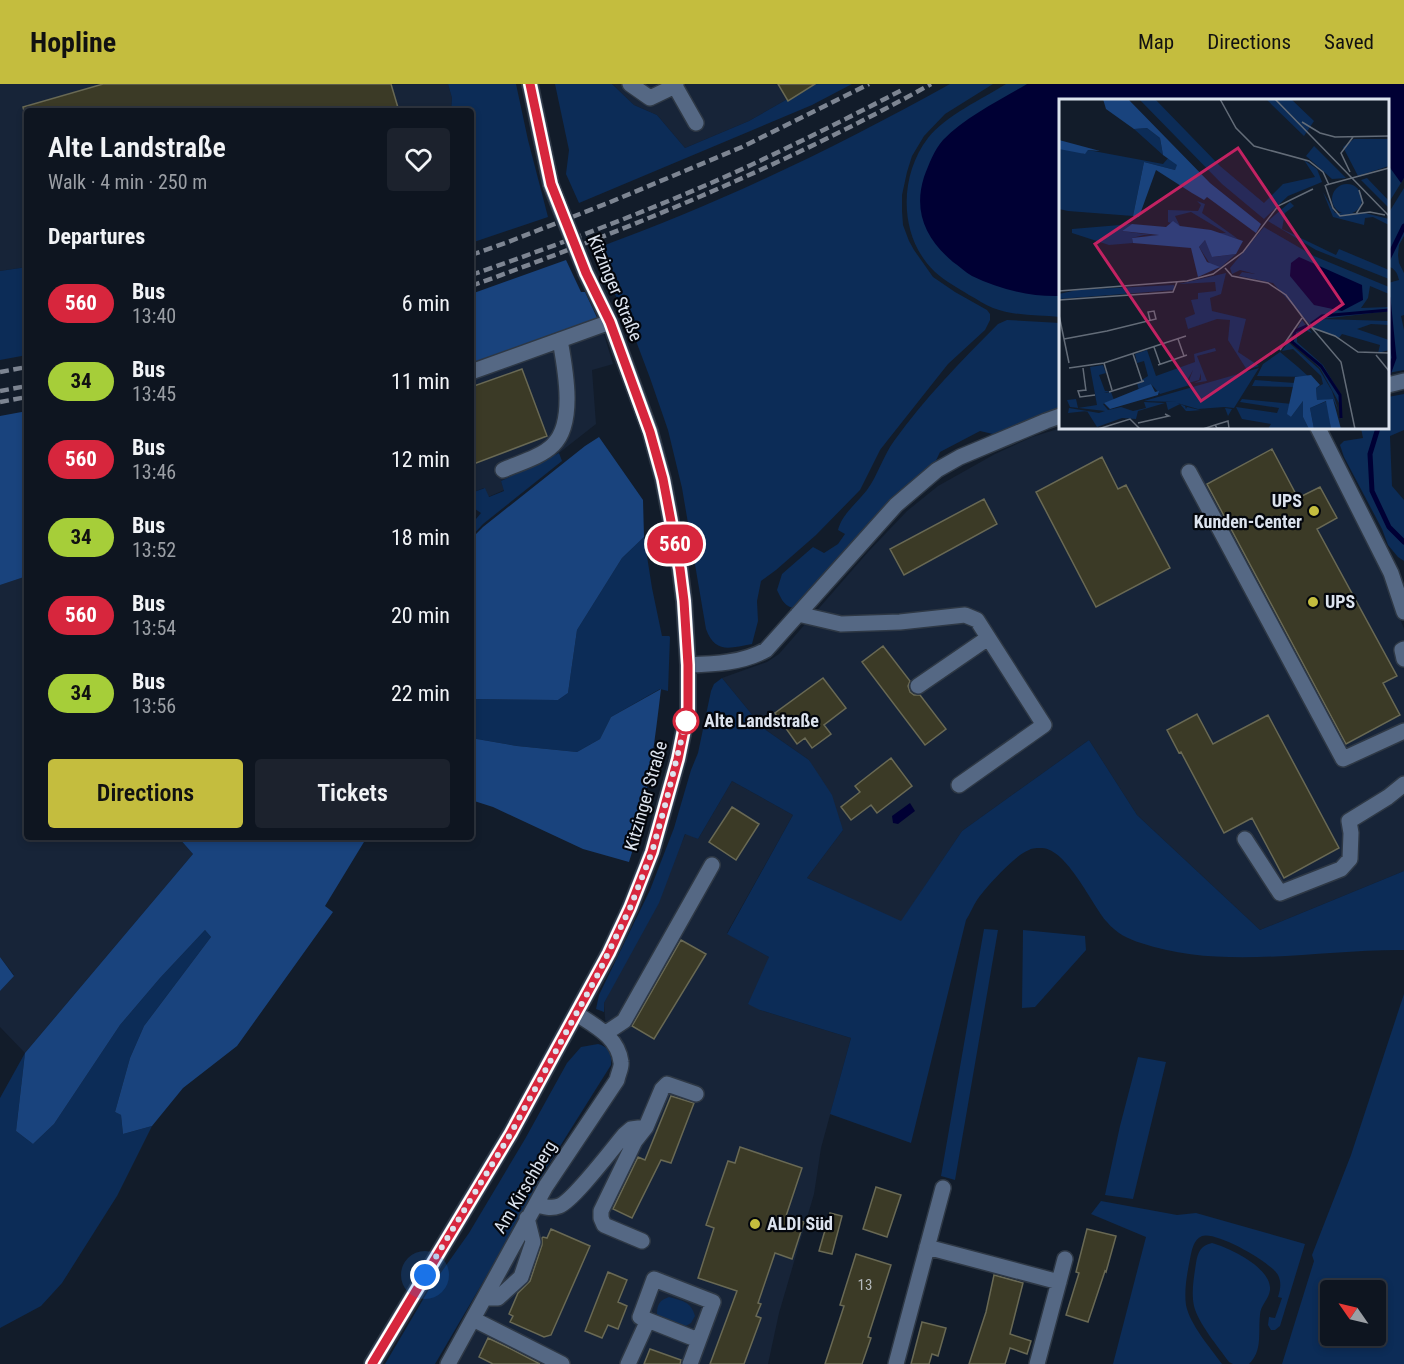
<!DOCTYPE html>
<html lang="en">
<head>
<meta charset="utf-8">
<style>
	body { margin:0; font-family:"Roboto Condensed",sans-serif; background:#1c222d; color:#f1f3f6; height:100vh; display:flex; flex-direction:column; font-size:22px; white-space:nowrap }
	* { box-sizing:border-box; margin:0 }
	p { font-size:20px; color:#9b9fa5 }
	.icon { flex:none; width:33px; height:33px; fill:none; stroke:currentColor; stroke-width:2; stroke-linecap:round; stroke-linejoin:round }
	.map { position:relative; flex:1; overflow:hidden }
	.side { position:absolute; left:24px; top:24px; width:450px; height:732px; display:flex; flex-direction:column; background:#0e1520; border-radius:6px; box-shadow:0 3px 9px #0003,0 0 0 2px #2e343e }
	.side>* { flex:none }
	.badge { padding:0 12px; border-radius:20px; font-size:21px; line-height:39px }
	.needle { width:39px; rotate:304deg }
	.controls { position:absolute; left:1320px; top:1196px; display:grid; gap:12px }
	.controls a { display:grid; place-items:center; width:66px; height:66px; border-radius:6px; background:#0e1520; box-shadow:0 3px 9px #0003,0 0 0 2px #2e343e; font-size:30px }
	.you { position:absolute; width:30px; height:30px; margin:-15px; border:4px solid #fff; border-radius:50%; background:#1a73e8; box-shadow:0 0 0 9px #1a73e833 }
	.map>.badge { position:absolute; translate:-50% -50%; box-shadow:0 0 0 3px #fff }
	h2 { padding:0 24px; font-size:22px; line-height:54px }
	.round { display:grid; place-items:center; flex:none; width:63px; height:63px; border-radius:6px; background:#1c222d }
	.headline { display:flex; align-items:center; justify-content:space-between; height:102px; padding:0 24px }
	h1 { font-size:28px; font-weight:600; line-height:45px }
	.action { display:flex; gap:12px; margin-top:auto; padding:12px 24px }
	.action a { flex:1; height:69px; border-radius:6px; background:#c4bd3e; color:#111; font-size:24px; font-weight:600; line-height:69px; text-align:center }
	.action a+a { background:#1c222d; color:#f1f3f6 }
	ul { padding:0; list-style:none }
	li { display:flex; align-items:center; gap:18px; height:78px; padding:0 24px }
	li div { flex:1 }
	li b { display:block; font-size:22px }
	li em { font-style:normal }
	li .badge { min-width:66px; font-weight:700; text-align:center }
	header { display:flex; align-items:center; gap:36px; box-sizing:border-box; height:84px; padding:0 30px; background:#c4bd3e; color:#111 }
	header strong { font-size:28px }
	nav { display:flex; gap:33px; margin-inline-start:auto; font-size:21px }
	.map>svg:first-child { display:block }
	.built { fill:#172438 }
	.green { fill:#0c2c57; fill-rule:evenodd }
	.forest { fill:#19437d }
	.water { fill:#000034 }
	.lines { fill:none; stroke-linecap:round; stroke-linejoin:round }
	.stream { stroke:#000034; stroke-width:5 }
	.building { fill:#3b3a26; stroke:#696954; stroke-width:1.5 }
	.minor-casing { stroke:#2e3845; stroke-width:18 }
	.minor { stroke:#556884; stroke-width:15 }
	.rail { stroke:#7d8592; stroke-width:4.5; stroke-dasharray:9 4.5; stroke-linecap:butt }
	.minor-bridge-casing { stroke:#2e3845; stroke-width:18; stroke-linecap:butt }
	.minor-bridge { stroke:#556884; stroke-width:15 }
	.line-casing { stroke:#fff; stroke-width:14 }
	.line { stroke:#d7263d; stroke-width:9 }
	.walk { stroke:#dce3ee; stroke-width:6; stroke-dasharray:0 10.8 }
	.poi-dot { fill:#c4bd3e; stroke:#03060c; stroke-width:2 }
	.stop-dot { fill:#fff; stroke:#d7263d; stroke-width:3 }
	.labels { text-anchor:middle; stroke-width:4.5; stroke-linejoin:round; paint-order:stroke }
	.number-label { font-size:15px; fill:#b4b9bc }
	.street-label { font-size:18px; fill:#dce3ee; stroke:#03060c }
	.poi-label { font-size:18px; font-weight:bold; fill:#dce3ee; stroke:#03060c; text-anchor:start }
	.stop-label { font-size:18px; font-weight:bold; fill:#dce3ee; stroke:#03060c; text-anchor:start }
	.inset-river { fill:none; stroke:#000034; stroke-width:3 }
	.inset-road { fill:none; stroke:#636c78; stroke-width:1.5 }
	.view { fill:#c32262; fill-opacity:0.15; stroke:#c32262; stroke-width:3 }
	.inset-edge { fill:none; stroke:#dce3ee; stroke-width:3 }
</style>
</head>
<body>
<header>
<strong>Hopline</strong>
<nav><a>Map</a><a>Directions</a><a>Saved</a></nav>
</header>
<div class="map">
<svg width="1404" height="1280" viewBox="0 0 1404 1280">
	<rect width="100%" height="100%" fill="#121c2a"/>
	<path class="built" d="M0 0H448L452 14 451 27H27V183L0 187Z
		M612 0H814L749 37 685 64 657 31 634 21Z
		M602 244 613 280 592 286 596 340 559 369 501 397 504 406 488 413 484 404 471 409V291Z
		M1061 344H1311L1372 461 1404 545V787L1260 846 1137 731 1089 656 962 747 901 838 807 794 843 746 809 676 763 644 722 594 767 578 779 570 868 468 907 427 938 402 995 370 1032 353Z
		M27 492V753H178L193 770 25 969 0 943V907L14 891 0 873V501Z
		M732 697 793 731 727 849 769 873 760 926 851 954 821 1064 814 1110 779 1229 768 1280H448L527 1134 616 980 606 948 604 919 686 749 698 755Z"/>
	<path class="green" d="M448 0H516L528 56 548 133 471 159V27H451L452 14Z
		M555 0H612L634 21 657 31 685 64 749 37 814 0H852L812 21 579 119 566 90 569 66Z
		M950 0H993L945 30 924 52 912 72 907 88 902 111V127L903 141 909 157 914 166 933 193 955 208 987 226 990 230V236L985 246 948 280 887 357 880 366 860 406 816 451 776 486 761 497 757 517 758 537 752 560C730 564 715 570 706 545L682 404 668 346 650 294 627 233 601 184 603 181 597 164C719 120 837 63 950 0Z
		M1006 0H1404V94L1388 120V16H1060V233C1038 231 1014 232 993 224 985 221 977 215 969 211 958 204 945 197 935 188 899 154 898 93 928 54 945 32 982 15 1006 0Z
		M1404 104V152L1399 161 1398 171 1399 179 1404 189V231L1401 232 1404 246V286L1388 289V199L1399 196C1397 188 1395 185 1388 182V130Z
		M27 183V271L0 276V187Z
		M1007 236 1060 239V323L997 351 980 347 940 368 932 385 798 524C785 525 782 516 777 506L782 490 813 463 824 469 838 460 845 450 838 446C842 430 857 419 867 406 878 391 883 372 894 357 924 315 961 277 998 240Z
		M1404 308V346L1390 352 1392 402 1404 416V477L1398 473 1388 461 1382 445 1344 373 1340 361 1344 357 1363 354 1361 344H1388V313L1404 310Z
		M559 369 562 377 483 440 471 453V441L481 429 475 425 471 428V409L485 404 489 413 504 407 501 397Z
		M644 453 652 504 662 552H669L670 553 668 607 660 605 611 633 600 655 577 668 517 662 471 654V615L558 616 568 609 577 546 622 474Z
		M722 594 763 644 809 676 832 711 843 746 807 794 901 837 962 747 1089 656 1137 731 1260 846 1404 787V866C1319 865 1223 887 1141 859 1128 855 1116 849 1107 838 1092 821 1067 765 1042 764 1038 764 1032 764 1029 766 1016 770 985 804 977 816 973 822 970 830 966 836L911 1059 830 1030 851 954 760 926 748 920 769 873 727 850 793 731 732 697 698 755 685 750 659 819 604 919V928L596 925 599 911 650 806 674 744 691 686 698 669 711 607 714 600Z
		M984 845 998 846 955 1096 941 1092Z
		M205 846 211 853 144 942 130 974 115 1028 121 1031 123 1050 152 1042 117 1112 62 1199 41 1222 0 1244V1014L25 969 16 1047 33 1060 54 1040 120 941 160 894Z
		M1023 846 1085 852 1086 866 1035 923 1022 924Z
		M1404 910V1280H1282L1314 1177 1312 1171 1351 1071ZM1330 1206H1376V1251H1330Z
		M598 960C609 963 612 969 611 981L547 1083 490 1186 435 1280H385L428 1207 469 1149 525 1055 567 979 581 963Z
		M1138 973 1166 978 1133 1115 1105 1111 1120 1042Z
		M1101 1117 1177 1131 1196 1129 1305 1160 1280 1242 1275 1246H1271L1268 1241 1269 1233 1275 1234 1282 1214 1278 1213C1280 1206 1282 1199 1278 1191 1271 1178 1216 1147 1202 1152 1193 1156 1192 1166 1190 1175 1187 1190 1184 1206 1186 1221 1190 1241 1210 1263 1222 1280H1113L1146 1153 1091 1130Z
		M1212 1159C1230 1164 1272 1184 1270 1206 1269 1215 1260 1222 1260 1231 1258 1248 1263 1267 1249 1280H1233L1229 1278C1219 1264 1198 1239 1194 1222 1191 1208 1194 1193 1196 1179 1198 1168 1200 1162 1212 1159Z
		M669 1213C682 1217 691 1217 695 1232L691 1239 684 1243 663 1235 657 1230C657 1220 660 1216 669 1213Z"/>
	<path class="forest" d="M566 176 581 208H585L600 240 471 286V210Z
		M27 327V492L0 501V332Z
		M599 353 643 416 644 453 622 474 577 546 568 609 558 616 471 615V455L483 443 585 362Z
		M661 605C654 663 647 723 629 778L583 765 493 723 471 716V654L517 662 577 668 600 655 611 633Z
		M178 753H367L325 822 333 828 237 962 183 1004 152 1042 123 1050 121 1031 115 1028 130 974 144 942 211 853 205 846 160 894 120 941 54 1040 33 1060 16 1047 25 969 193 770Z
		M0 873 14 892 0 907Z"/>
	<path class="water" d="M1027 0H1404V94L1401 99 1388 81V16H1060V212C1030 213 999 205 972 192 965 188 959 182 953 178 926 155 913 128 924 93 929 80 934 66 943 56 965 33 1000 16 1027 0Z
		M910 719 915 727 898 740 893 739 892 732Z"/>
	<g class="lines">
		<path class="stream" d="M1388 175 1404 142
			M1388 214 1394 274 1389 288 1388 298
			M1378 344 1370 370 1372 407 1389 443 1404 458"/>
	</g>
	<path class="building" d="M103 0H391L399 27H24L23 23Z
		M778 0H815L788 17Z
		M522 285 547 352 471 381V303Z
		M1272 365 1298 414 1320 403 1337 434 1317 445 1397 592 1383 599 1400 631 1346 660 1207 400Z
		M1102 373 1118 405 1126 401 1170 484 1096 523 1036 408Z
		M984 415 997 440 904 491 890 465Z
		M883 562 910 597 908 602 910 608 914 611H920L946 645 925 661 862 578Z
		M823 594 846 624 824 641 831 650 812 664 805 654 797 660 775 629Z
		M1197 630 1213 660 1268 631 1339 764 1284 794 1252 734 1224 749 1181 668 1179 669 1167 646Z
		M891 674 912 702 877 729 871 721 851 736 841 723 860 708 855 702Z
		M732 723 759 740 736 776 709 758Z
		M681 856 706 870 654 955 632 942Z
		M671 1012 694 1019 671 1079 661 1076 632 1134 613 1125 638 1073 645 1076Z
		M740 1063 802 1084 786 1132 804 1138 792 1175 775 1169 758 1219 761 1220 756 1232 761 1234 744 1280H710L737 1207 698 1194 714 1144 706 1141 728 1077 735 1079Z
		M876 1103 901 1111 887 1153 863 1145Z
		M830 1129 842 1132 832 1170 819 1167Z
		M551 1145 590 1162 551 1251 544 1253 510 1238 513 1232 509 1230 518 1209 530 1197 542 1161V1154L543 1153 547 1154Z
		M1087 1145 1116 1152 1106 1188 1105 1187 1088 1238 1066 1231 1079 1189 1076 1188Z
		M856 1170 891 1181 868 1253 871 1254 862 1280H825L844 1222 840 1221Z
		M608 1188 627 1196 618 1218 627 1222 618 1245 608 1241 602 1254 585 1247Z
		M994 1191 1023 1199 1010 1250 1031 1257 1027 1270 1010 1264 1005 1280H969L986 1228Z
		M922 1238 946 1244 938 1272 932 1270 929 1280H911Z
		M488 1254 507 1263 540 1280H493L479 1273Z
		M650 1265 681 1276 680 1280H644Z"/>
	<g class="lines">
		<defs>
			<path id="minor" d="M530 0 551 101
				M630 0 650 14 675 2
				M676 0 675 2 696 39
				M471 288 610 238
				M1388 301 1404 297
				M1318 344 1391 489 1404 528
				M503 386C519 379 541 373 553 361 576 339 565 284 560 256
				M1189 388 1343 675 1404 647
				M798 530 841 540 900 538 965 531 977 536 1044 641 959 701
				M1404 565 1402 566 1404 575
				M688 581C715 580 742 579 766 566L896 421 937 386 960 373 1046 337 1060 332
				M918 602 988 554
				M1245 755 1280 809 1341 785 1350 775 1351 749 1349 737 1388 713 1404 700
				M606 949 624 937 712 781
				M536 1120C544 1123 551 1125 559 1122 573 1117 613 1064 624 1051L631 1045 646 1043 662 1005 667 1000 696 1010
				M642 1157 604 1141 601 1134V1127L635 1057 646 1043
				M927 1163 1059 1198
				M485 1214H498L521 1193 533 1158 527 1134
				M473 1235 562 1280
				M372 1280 511 1049 609 869 630 824 652 768 678 675 688 626V581L684 517 680 485 663 395 650 347 610 238 586 189
				M448 1280 546 1102 617 996C618 990 622 983 621 978 618 953 595 942 577 930
				M628 1280 648 1236
				M690 1280 713 1218 654 1195 640 1233 698 1256
				M896 1280 943 1104
				M1037 1280 1065 1175"/>
		</defs>
		<use href="#minor" class="minor-casing"/>
		<use href="#minor" class="minor"/>
		<path class="rail" d="M471 171 508 158 608 119 742 63 869 0
			M471 191C566 158 660 123 751 81 802 57 852 32 902 6
			M471 202C629 145 784 82 931 0
			M0 288 27 283
			M0 307 27 302
			M0 318 27 313"/>
		<defs>
			<path id="minor-bridge" d="M551 101 586 189"/>
		</defs>
		<use href="#minor-bridge" class="minor-bridge-casing"/>
		<use href="#minor-bridge" class="minor-bridge"/>
	</g>
	<g class="lines">
		<defs>
			<path id="line" d="M372 1280 511 1049 609 869 630 824 652 768 678 675 688 626V581L684 517 680 485 663 395 650 348 610 238 586 189 551 100 530 0"/>
		</defs>
		<use href="#line" class="line-casing"/>
		<use href="#line" class="line"/>
		<path class="walk" d="M425 1191 511 1049 598 890 630 824 652 768 666 718 686 637"/>
	</g>
	<g class="poi-dot">
		<circle cx="1314" cy="427" r="6"/>
		<circle cx="1313" cy="518" r="6"/>
		<circle cx="755" cy="1140" r="6"/>
	</g>
	<circle class="stop-dot" cx="686" cy="637" r="12"/>
	<g class="labels">
		<g class="number-label">
			<text x="865" y="1206">13</text>
		</g>
		<g class="street-label">
			<text transform="translate(615 204) rotate(67)" y="6">Kitzinger Straße</text>
			<text transform="translate(646 712) rotate(-74)" y="6">Kitzinger Straße</text>
			<text transform="translate(525 1103) rotate(-59)" y="6">Am Kirschberg</text>
		</g>
		<g class="poi-label">
			<text x="1302" y="423" text-anchor="end">UPS<tspan x="1302" dy="21">Kunden-Center</tspan></text>
			<text x="1325" y="524">UPS</text>
			<text x="767" y="1146">ALDI Süd</text>
		</g>
		<g class="stop-label">
			<text x="704" y="643">Alte Landstraße</text>
		</g>
	</g>
	<g transform="translate(1059 15)">
		<rect width="330" height="330" fill="#121c2a"/>
		<path d="M80 0H96L161 67 205 104 224 85 256 78 245 61 258 70 263 83 229 97 205 120 163 85ZM207 0H232L255 22 245 37ZM88 29 101 39 104 56 75 30ZM295 40H330V67L299 77 284 48ZM255 47 287 79 273 80 247 57ZM13 49 25 55 29 51 104 65 110 58 119 66 116 71 85 63 74 117 9 112 0 110V50ZM308 79 330 102V109L302 81ZM273 100a15 15 0 1 1 30 0a15 15 0 1 1-30 0ZM264 93 276 114H306L330 120V126L314 118 306 119 305 126 274 118ZM138 102 146 105 143 114 179 140 157 134H167L132 113 116 117 121 127 109 123V111L139 112 142 106ZM231 103 235 107 226 114 223 130 277 156 280 150 330 171V180L257 151 209 122ZM73 125 63 132 100 137 85 136 73 139 74 144 50 146 13 134V130ZM205 128 255 157 330 188V195L311 187 309 199 302 209 330 208V212L263 220 330 222V226L312 225 298 230 330 241V251L319 254 321 246 283 235 280 239 254 229 214 184 180 177 183 173 196 175 181 171 173 175 171 169ZM146 141 154 158 177 155 161 169 151 165 140 148ZM167 174 162 195 151 199 153 212 187 220 179 253 200 267 188 271 169 241 171 221 158 220 129 230 126 219 136 215 132 201 139 200V194L157 192 156 183 120 185ZM115 186V191L0 200V195L18 191ZM243 221 253 234 244 230 238 234V243L264 266 282 296 283 321 280 304 261 269 231 242ZM229 243 260 270 273 292 280 313 274 300 258 302 257 289 264 285 262 277 234 250 223 252ZM156 249 157 252 138 257 148 282 135 284 142 281V274L140 281 129 284 134 271 128 282 129 286 134 285 101 295 92 285 80 292 78 284 89 277 85 262 78 264 76 255 88 251 97 277 136 263 135 255ZM221 253 239 268 250 278 198 277 204 265ZM44 266 47 274 40 276 46 292H51L45 294 52 293 55 301 44 305 49 311 62 308 74 312 87 309 85 303 106 304 79 312 77 320 63 319 38 328 28 312 9 314 10 309 40 314 46 312 11 308 8 301 17 300 19 309 38 306 31 268ZM200 269 175 309 165 308 139 310 118 304 126 307 127 310 128 308 141 311 166 309 173 310 169 317 166 309 131 312H127L121 305 109 311 107 303H117L85 302ZM196 281 236 284V288L193 287ZM183 300 233 305 229 315 232 318 244 302V318L250 330H209L212 325 183 320 177 308 218 314 220 309 181 303ZM268 302 272 330H255L251 309Z" fill="#0c2c57"/>
		<path d="M44 0H69L151 84 202 125 197 134 148 98 145 101 133 94 97 71 80 118 74 117 85 63 116 71 118 66 104 56 101 39 88 29 75 30 47 10ZM0 41 41 52 29 51 26 55 0 50ZM114 122 121 127 152 131 184 142 177 155 153 158 146 141 140 148 148 163 161 168 139 178 132 149 74 144 73 139 100 136 63 132 73 125 107 128ZM252 276 261 286 257 289 258 301 274 300 282 330H272L267 302 251 309 255 330H250L244 318V302L232 318 228 315 236 278ZM92 285 96 293 100 292 99 296 51 310 45 304Z" fill="#19437d"/>
		<path d="M240 158 303 186 304 201 283 212 255 206 231 177 232 164Z" fill="#000034"/>
		<path class="inset-river" d="M252 225 263 217 330 211M248 227 236 232 233 243 262 267 281 296 282 319"/>
		<path class="inset-road" d="M161 0 177 29 195 47 250 62 264 73 270 86M216 0 330 117M243 23 261 34 276 38 330 37M291 73 282 54 294 38M266 86 274 109 281 117 311 113 326 116M267 86 330 69M297 115 304 104 300 91M166 169 173 177 209 184 227 196 251 228 276 237 299 253 330 254M0 192 128 182 154 175 184 153 219 107 254 90M0 201 114 193 118 183M0 216 10 264M253 229 282 263 296 330M5 240 48 232 97 220 95 212 89 213 91 221M119 240 125 257M95 248 101 265M221 251 243 219M74 255 83 282M317 256 330 272M45 264 53 291M99 266 128 256M10 269 45 264 127 237M24 269 27 292M27 291 19 292 21 298 36 296M50 293 85 282M79 324 110 317 106 315M39 330 71 320 81 330M144 330 156 326 169 322 170 329H158L156 326"/>
		<path class="view" d="M179 49 284 205 142 302 36 145Z"/>
		<rect width="330" height="330" class="inset-edge"/>
	</g>
</svg>
<div class="controls">
<a><svg class="needle" viewBox="-14 -14 28 28"><path d="M0-13l5 13h-10z" fill="#e53935"/><path d="M0 13l5-13h-10z" fill="#9b9fa5"/></svg></a>
</div>
<div class="you" style="left:425px;top:1191px"></div>
<b class="badge" style="left:675px;top:460px;background:#d7263d;color:#fff">560</b>
<section class="side">
<div class="headline"><div><h1>Alte Landstraße</h1><p>Walk · 4 min · 250 m</p></div><a class="round"><svg class="icon" aria-label="heart" viewBox="0 0 24 24"><path d="M12 20l-8-8c-3-5 5-10 8-4 3-6 11-1 8 4z"/></svg></a></div>
<h2>Departures</h2>
<ul>
<li><span class="badge" style="background:#d7263d;color:#fff">560</span><div><b>Bus</b><p>13:40</p></div><em>6 min</em></li>
<li><span class="badge" style="background:#a6ce39;color:#111">34</span><div><b>Bus</b><p>13:45</p></div><em>11 min</em></li>
<li><span class="badge" style="background:#d7263d;color:#fff">560</span><div><b>Bus</b><p>13:46</p></div><em>12 min</em></li>
<li><span class="badge" style="background:#a6ce39;color:#111">34</span><div><b>Bus</b><p>13:52</p></div><em>18 min</em></li>
<li><span class="badge" style="background:#d7263d;color:#fff">560</span><div><b>Bus</b><p>13:54</p></div><em>20 min</em></li>
<li><span class="badge" style="background:#a6ce39;color:#111">34</span><div><b>Bus</b><p>13:56</p></div><em>22 min</em></li>
</ul>
<div class="action"><a>Directions</a><a>Tickets</a></div>
</section>
</div>
</body>
</html>
